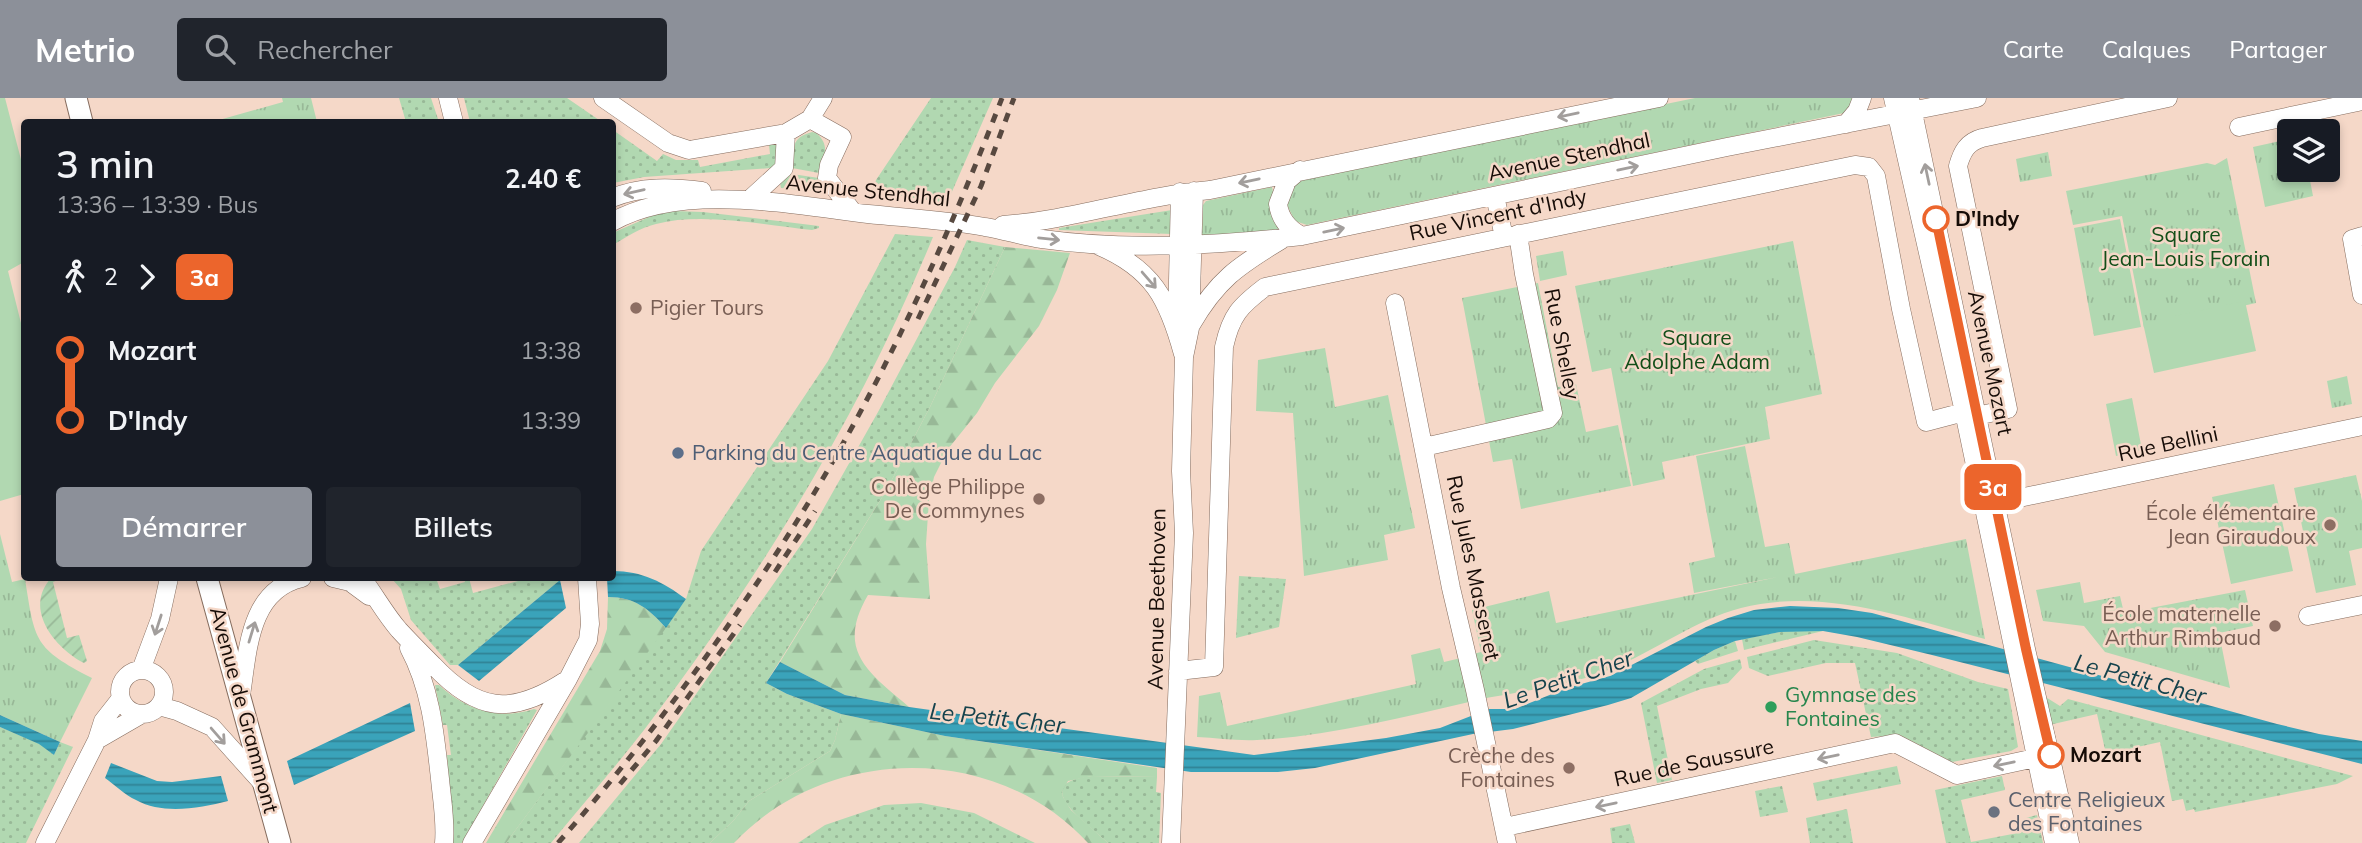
<!DOCTYPE html>
<html lang="fr">
<head>
<meta charset="utf-8">
<style>
	body { margin:0; font-family:Mulish,sans-serif; background:#20242c; color:#f1f3f6; height:100vh; display:flex; flex-direction:column; font-size:26px; white-space:nowrap }
	* { box-sizing:border-box; margin:0 }
	p { font-size:23px; color:#9ea1a6 }
	.icon { flex:none; width:38px; height:38px; fill:none; stroke:currentColor; stroke-width:2; stroke-linecap:round; stroke-linejoin:round }
	.map { position:relative; flex:1; overflow:hidden }
	.panel { position:absolute; left:21px; top:21px; width:595px; height:462px; display:flex; flex-direction:column; background:#171b24; border-radius:7px; box-shadow:0 4px 10px #0003 }
	.panel>* { flex:none }
	.badge { padding:0 14px; border-radius:10px; font-size:24px; line-height:46px }
	.fabs { position:absolute; left:2277px; top:21px; display:grid; gap:14px }
	.fabs a { display:grid; place-items:center; width:63px; height:63px; border-radius:7px; background:#171b24; box-shadow:0 4px 10px #0003; font-size:35px }
	.map>.badge { position:absolute; translate:-50% -50%; box-shadow:0 0 0 4px #fff }
	.legs { display:flex; align-items:center; gap:10px; height:77px; padding:0 35px; font-size:23px }
	.legs p { margin-inline-start:auto }
	.summary { display:flex; align-items:center; justify-content:space-between; height:119px; padding:0 35px }
	h1 { font-size:38px; font-weight:600; line-height:52px }
	.action { display:flex; gap:14px; margin-top:auto; padding:14px 35px }
	.action a { flex:1; height:80px; border-radius:7px; background:#8c9099; color:#fff; font-size:28px; font-weight:600; line-height:80px; text-align:center }
	.action a+a { background:#20242c; color:#f1f3f6 }
	ul { padding:0 35px; list-style:none }
	li { display:flex; align-items:center; gap:24px; height:70px; font-size:26px }
	li i { display:grid; place-items:center; width:10px; height:100%; margin:0 9px; background:currentColor }
	li i::after { content:''; width:18px; height:18px; margin:-9px; border:5px solid; border-radius:50%; background:#171b24 }
	li p { margin-inline-start:auto }
	li:first-child i { background:linear-gradient(#0000 50%,currentColor 0) }
	li:last-child i { background:linear-gradient(currentColor 50%,#0000 0) }
	header { display:flex; align-items:center; gap:42px; box-sizing:border-box; height:98px; padding:0 35px; background:#8c9099; color:#fff }
	header strong { font-size:33px }
	nav { display:flex; gap:38px; margin-inline-start:auto; font-size:24px }
	.search { width:490px; height:63px; background:#20242c; display:flex; align-items:center; gap:18px; box-sizing:border-box; padding:0 24px; border-radius:7px; color:#9ea1a6; font-size:26px }
	.map>svg:first-child { display:block }
	.grass { fill:url(#grass-dots) }
	.forest { fill:url(#forest-firs) }
	.park { fill:url(#park-tufts) }
	.garden { fill:url(#garden-furrows) }
	.pitch { fill:#b1d8b1 }
	.water { fill:url(#water-rules) }
	.lines { fill:none; stroke-linecap:round; stroke-linejoin:round }
	.minor-casing { stroke:#856c5e; stroke-width:19 }
	.major-casing { stroke:#856c5e; stroke-width:23 }
	.minor { stroke:#fff; stroke-width:18 }
	.major { stroke:#fff; stroke-width:21 }
	.rail { stroke:#584940; stroke-width:5; stroke-dasharray:9 9; stroke-linecap:butt }
	.oneway { stroke:#a29e9c }
	.line-1-casing { stroke:#fff; stroke-width:16 }
	.line-1 { stroke:#ec652c; stroke-width:10 }
	.stop-1-dot { fill:#fff; stroke:#ec652c; stroke-width:3.5 }
	.education-dot { fill:#8d6e63; stroke:#f5d8c8; stroke-width:2.5 }
	.service-dot { fill:#5c6f8a; stroke:#f5d8c8; stroke-width:2.5 }
	.leisure-dot { fill:#2e9e5b; stroke:#f5d8c8; stroke-width:2.5 }
	.worship-dot { fill:#6b7280; stroke:#f5d8c8; stroke-width:2.5 }
	.labels { text-anchor:middle; stroke-width:5; stroke-linejoin:round; paint-order:stroke }
	.street-label { font-size:21px; fill:#160c07; stroke:#f5d8c8 }
	.stop-label { font-size:21px; font-weight:bold; fill:#160c07; stroke:#f5d8c8; text-anchor:start }
	.park-label { font-size:21px; fill:#124e18; stroke:#f5d8c8 }
	.education-label { font-size:21px; fill:#785e54; stroke:#f5d8c8; text-anchor:end }
	.service-label { font-size:21px; fill:#4e5e75; stroke:#f5d8c8; text-anchor:start }
	.leisure-label { font-size:21px; fill:#27864d; stroke:#f5d8c8; text-anchor:start }
	.worship-label { font-size:21px; fill:#5b616d; stroke:#f5d8c8; text-anchor:start }
	.water-label { font-size:23px; font-style:italic; fill:#15434d; stroke:#f5d8c8 }
</style>
</head>
<body>
<header>
<strong>Metrio</strong>
<div class="search"><svg class="icon" aria-label="search" viewBox="0 0 24 24"><circle cx="10" cy="10" r="6"/><path d="M15 15l6 6"/></svg>Rechercher</div>
<nav><a>Carte</a><a>Calques</a><a>Partager</a></nav>
</header>
<div class="map">
<svg width="2362" height="745" viewBox="0 0 2362 745">
	<defs>
		<pattern id="grass-dots" width="8" height="8" patternUnits="userSpaceOnUse" patternTransform="scale(1.75)"><rect width="8" height="8" fill="#b1d8b1"/><path d="M2 2h.1M6 6h.1" fill="none" stroke="#98b897" stroke-width="1.8" stroke-linecap="round"/></pattern>
		<pattern id="forest-firs" width="22" height="20" patternUnits="userSpaceOnUse" patternTransform="scale(1.75)"><rect width="22" height="20" fill="#b1d8b1"/><path d="M5 1l3.5 6h-7zM16 11l3.5 6h-7z" fill="#98b897"/></pattern>
		<pattern id="park-tufts" width="24" height="20" patternUnits="userSpaceOnUse" patternTransform="scale(1.75)"><rect width="24" height="20" fill="#b1d8b1"/><path d="M3 7l-1-3M5 7V3M7 7l1-3M15 17l-1-3M17 17v-4M19 17l1-3" fill="none" stroke="#98b897"/></pattern>
		<pattern id="garden-furrows" width="10" height="10" patternUnits="userSpaceOnUse" patternTransform="scale(1.75)"><rect width="10" height="10" fill="#b1d8b1"/><path d="M-1 1l2-2M0 10L10 0M9 11l2-2" fill="none" stroke="#98b897"/></pattern>
		<pattern id="water-rules" width="6" height="5" patternUnits="userSpaceOnUse" patternTransform="scale(1.75)"><rect width="6" height="5" fill="#3aa3ba"/><path d="M0 2.5h6" fill="none" stroke="#308395"/></pattern>
	</defs>
	<rect width="100%" height="100%" fill="#f5d8c8"/>
	<path class="grass" d="M399 0H431L439 24H406Z
		M464 0H567L602 24H470Z
		M931 0H993L947 105 876 94 873 92 876 82Z
		M613 32 657 63 663 56 676 62H698L700 69 770 56 769 47 772 45 776 47V66L771 70 644 79 613 85Z
		M812 34 816 35C831 47 824 59 819 75L792 70C794 50 790 40 812 34Z
		M792 76 819 80 827 94 781 90 780 85Z
		M1172 112V136L1059 132V130Z
		M675 113 703 114 819 128V130L812 132C764 127 702 114 656 126 640 130 626 139 613 147L612 136 617 133 656 116Z
		M895 136 933 139C860 316 760 480 644 632 617 667 588 700 560 734L551 745H506L686 501 701 453 828 263Z
		M967 142 1005 149 930 309 886 393 766 585 787 596 841 616 835 642 830 653 749 703 734 722 710 745H579L661 646 812 431 878 314 955 169Z
		M1239 478 1286 481 1279 529 1236 540Z
		M391 480H436L440 491 465 484 464 480H469L473 495 529 480H559L560 482 458 567H450L411 522 401 491Z
		M1805 532 1823 533 1744 552 1742 541 1780 534Z
		M1814 542 1897 555 1978 584 2008 591 2018 649 2011 653 1952 664 1900 637 1871 639 1855 565H1826L1768 578 1749 570 1747 559Z
		M1735 543 1738 553 1698 566 1695 563 1714 552Z
		M1740 561 1742 570 1728 585 1701 591 1657 608 1672 682 1657 685 1641 605 1704 571Z
		M435 587H439C465 611 498 623 534 611L537 612 462 745H453L447 657H451L447 627H443Z
		M2044 598 2060 608 2068 601 2353 678 2337 686 2195 714 2194 711 2186 713 2183 701 2172 703 2160 644 2106 656 2097 616 2049 627Z
		M0 629 40 646 54 657 60 644 73 649 26 745H0Z
		M1897 668 1901 686 1817 703 1813 685Z
		M1092 678 1157 679 1156 694 1161 695 1159 745H1108C1089 726 1025 685 1092 678Z
		M2002 678 2005 692 1961 702 1971 744 2028 733 2026 720 2037 717 2043 745H1946L1935 692Z
		M1782 688 1788 714 1760 719 1755 693Z
		M921 705 974 715 1035 745H798L825 727 884 707Z
		M1847 711 1853 745H1810L1806 720Z
		M1630 726 1635 745H1612L1610 730Z"/>
	<path class="forest" d="M1005 149 1070 155 1057 192 1039 228 995 285 977 315 948 351 934 379 929 402 926 446 930 501 868 497C835 553 869 575 909 609L845 597 780 564 886 393 930 309Z
		M608 499C635 499 649 511 666 530L506 745H486L600 553 607 531Z
		M841 616 945 638 1157 670V679L1092 678 1068 683 1062 693 1063 699 1071 712 1108 745H1088C995 644 827 646 734 745H710L734 722 749 703 830 653 835 642Z"/>
	<path class="park" d="M282 0H311L317 24H212L283 4Z
		M1695 0H1857L1849 14 1307 127 1295 123 1285 103 1297 82Z
		M2289 41V72H2308L2313 98 2265 109 2253 49Z
		M2048 54 2052 78 2020 84 2016 61Z
		M2227 60 2256 205 2144 230 2122 118 2073 127 2066 93 2207 65 2215 67Z
		M1272 89 1280 128 1277 132 1205 138 1202 136 1203 107 1206 103Z
		M2120 121 2141 229 2094 238 2074 130Z
		M1793 143 1822 296 1765 309 1770 341 1662 364 1665 381 1633 388 1611 270 1592 274 1575 188Z
		M1563 153 1567 177 1540 183 1536 158Z
		M1538 185 1558 289 1576 286 1586 334 1618 327 1631 388 1521 411 1512 361 1493 364 1462 200Z
		M1325 250 1335 309 1388 297 1415 430 1384 437 1388 462 1304 478 1293 315 1256 313 1258 262Z
		M2347 278 2352 306 2332 310 2327 283Z
		M1745 348 1765 449 1789 445 1795 476 1966 441 1985 541C1906 520 1823 489 1741 510 1695 522 1655 553 1611 571 1571 588 1520 593 1477 602L1469 557 1481 554 1472 512 1549 493 1556 525 1778 479 1694 495 1689 465 1715 459 1696 358Z
		M2356 377 2362 403V450L2349 453 2356 487 2316 495 2294 390Z
		M0 436 12 484 25 481C35 544 34 550 92 580L60 644 0 617Z
		M2080 484 2084 505 2120 498 2124 515 2245 492 2253 528 2219 535 2230 590 2105 554 2084 528 2043 523 2036 492Z
		M1440 550 1444 564 1461 560 1469 604C1399 620 1329 638 1257 642 1237 643 1217 640 1197 639L1199 598 1220 594 1227 628 1416 586 1411 557Z"/>
	<path class="garden" d="M51 480H64L53 484 67 540 79 537 87 563 84 565C55 550 23 511 51 480Z"/>
	<path class="pitch" d="M0 0H5L24 73V164L8 173 24 237V396L0 403Z
		M2245 203 2256 253 2154 275 2143 225Z
		M2132 300 2142 352 2116 358 2106 306Z
		M2274 386 2293 473 2231 486 2212 399Z"/>
	<path class="water" d="M613 473C642 473 663 484 686 501L666 530C649 511 635 499 608 499L607 480H612Z
		M560 482 566 510 479 583 458 567Z
		M1790 508 1838 510 1872 515 2277 626 2319 636 2362 643V666L1932 557 1857 539 1823 533 1780 534 1735 543 1714 552 1631 600 1608 607 1513 631 1473 636 1315 670 1278 674H1191L945 638 841 616 787 596 766 585 780 564 845 597 909 609 1254 657 1386 640 1440 630 1489 611H1515L1567 590 1610 578 1706 529 1728 520 1754 512Z
		M410 605 415 633 294 687 287 663Z
		M0 617 60 644 54 657 39 646 0 629Z
		M111 665 157 683 172 684 221 678 228 703C200 710 163 717 136 702 125 697 115 687 105 680Z"/>
	<g class="lines">
		<defs>
			<path id="minor" d="M448 0 454 24
				M603 0 668 45 689 52 786 35 810 21 823 0
				M1893 0 1964 314 2054 745
				M1910 0 2026 551 2070 745
				M810 21 842 39 829 67 827 80 853 114
				M1846 26 1857 13 1862 0
				M2239 29 2362 3
				M1300 72 1287 83 1278 106C1280 121 1288 131 1302 138
				M1495 98 1504 139
				M612 100C641 88 671 89 702 93
				M749 102 784 70 786 35
				M612 124C682 84 792 107 868 116 907 120 947 122 985 129 1004 132 1022 138 1042 141 1126 153 1218 147 1302 138L1727 49 1977 0
				M1003 127C1073 122 1140 98 1210 92L1659 0
				M2362 138 2352 141 2362 197
				M1099 148C1153 171 1168 201 1183 256
				M1395 205 1451 490 1475 592 1507 745
				M1177 227 1180 94
				M1191 227C1217 182 1238 168 1281 142
				M1977 318 2008 311 1958 68C1962 54 1967 44 1982 40L2168 0
				M1424 349 1548 321 1553 315 1524 176 1518 136
				M1986 407 2362 328
				M333 480 350 484 369 498
				M362 480C375 497 385 516 399 532 410 544 422 556 433 567 477 614 511 618 565 583
				M2308 518 2362 507
				M409 550C431 591 435 636 440 681 442 702 446 724 444 745
				M141 572 160 521 169 480
				M120 594a22 22 0 1 1 44 0a22 22 0 1 1-44 0Z
				M1178 573 1214 569 1224 249C1231 217 1240 208 1265 189L1855 67 1869 69 1876 78 1901 211 1926 324 1964 314
				M241 597C248 552 249 492 302 480
				M159 608 177 613 212 629 264 687
				M97 642 142 616
				M1505 729 1895 645 1957 677 2044 658
				M45 745 97 642 103 623 121 600
				M472 745 568 581 588 542 590 526 587 480
				M1171 745 1184 435 1181 373 1184 259 1190 230 1194 93"/>
			<path id="major" d="M76 0 82 24
				M207 480 280 745"/>
		</defs>
		<use href="#minor" class="minor-casing"/>
		<use href="#major" class="major-casing"/>
		<use href="#minor" class="minor"/>
		<use href="#major" class="major"/>
		<path class="rail" d="M918 221 981 88 1014 0
			M775 474 815 413
			M620 686 656 643 740 527
			M558 745C646 645 727 535 797 423 880 291 946 145 1002 0"/>
	</g>
	<defs><path id="oneway-shaft" d="M-6 0H5M1.5-3L5.5 0L1.5 3" fill="none" stroke-width="1.6" stroke-linecap="round" stroke-linejoin="round" transform="scale(1.75)"/></defs>
	<g class="oneway">
		<use href="#oneway-shaft" transform="translate(1568 17) rotate(168)"/>
		<use href="#oneway-shaft" transform="translate(1628 70) rotate(-12)"/>
		<use href="#oneway-shaft" transform="translate(1927 76) rotate(-102)"/>
		<use href="#oneway-shaft" transform="translate(1249 83) rotate(168)"/>
		<use href="#oneway-shaft" transform="translate(634 94) rotate(167)"/>
		<use href="#oneway-shaft" transform="translate(1334 132) rotate(-12)"/>
		<use href="#oneway-shaft" transform="translate(1049 141) rotate(6)"/>
		<use href="#oneway-shaft" transform="translate(1149 182) rotate(49)"/>
		<use href="#oneway-shaft" transform="translate(158 527) rotate(108)"/>
		<use href="#oneway-shaft" transform="translate(252 534) rotate(-73)"/>
		<use href="#oneway-shaft" transform="translate(218 638) rotate(49)"/>
		<use href="#oneway-shaft" transform="translate(1828 659) rotate(168)"/>
		<use href="#oneway-shaft" transform="translate(2004 666) rotate(168)"/>
		<use href="#oneway-shaft" transform="translate(1606 707) rotate(168)"/>
	</g>
	<g class="lines">
		<defs>
			<path id="line-1" d="M1936 121 2026 551 2051 657"/>
		</defs>
		<use href="#line-1" class="line-1-casing"/>
		<use href="#line-1" class="line-1"/>
	</g>
	<g class="stop-1-dot">
		<circle cx="1936" cy="121" r="12"/>
		<circle cx="2051" cy="657" r="12"/>
	</g>
	<g class="education-dot">
		<circle cx="636" cy="210" r="7"/>
		<circle cx="1039" cy="401" r="7"/>
		<circle cx="2330" cy="427" r="7"/>
		<circle cx="2275" cy="528" r="7"/>
		<circle cx="1569" cy="670" r="7"/>
	</g>
	<circle class="service-dot" cx="678" cy="355" r="7"/>
	<circle class="leisure-dot" cx="1771" cy="609" r="7"/>
	<circle class="worship-dot" cx="1994" cy="714" r="7"/>
	<g class="labels">
		<g class="street-label">
			<text transform="translate(1569 59) rotate(-12)" y="7">Avenue Stendhal</text>
			<text transform="translate(868 93) rotate(6)" y="7">Avenue Stendhal</text>
			<text transform="translate(1498 117) rotate(-12)" y="7">Rue Vincent d'Indy</text>
			<text transform="translate(1562 246) rotate(79)" y="7">Rue Shelley</text>
			<text transform="translate(1990 265) rotate(78)" y="7">Avenue Mozart</text>
			<text transform="translate(2168 346) rotate(-12)" y="7">Rue Bellini</text>
			<text transform="translate(1473 470) rotate(78)" y="7">Rue Jules Massenet</text>
			<text transform="translate(1157 501) rotate(-89)" y="7">Avenue Beethoven</text>
			<text transform="translate(244 612) rotate(75)" y="7">Avenue de Grammont</text>
			<text transform="translate(1694 665) rotate(-12)" y="7">Rue de Saussure</text>
		</g>
		<g class="stop-label">
			<text x="1955" y="128">D'Indy</text>
			<text x="2070" y="664">Mozart</text>
		</g>
		<g class="park-label">
			<text x="2186" y="144">Square<tspan x="2186" dy="24">Jean-Louis Forain</tspan></text>
			<text x="1697" y="247">Square<tspan x="1697" dy="24">Adolphe Adam</tspan></text>
		</g>
		<g class="education-label">
			<text x="650" y="217" text-anchor="start">Pigier Tours</text>
			<text x="1025" y="396">Collège Philippe<tspan x="1025" dy="24">De Commynes</tspan></text>
			<text x="2316" y="422">École élémentaire<tspan x="2316" dy="24">Jean Giraudoux</tspan></text>
			<text x="2261" y="523">École maternelle<tspan x="2261" dy="24">Arthur Rimbaud</tspan></text>
			<text x="1555" y="665">Crèche des<tspan x="1555" dy="24">Fontaines</tspan></text>
		</g>
		<g class="service-label">
			<text x="692" y="362">Parking du Centre Aquatique du Lac</text>
		</g>
		<g class="leisure-label">
			<text x="1785" y="604">Gymnase des<tspan x="1785" dy="24">Fontaines</tspan></text>
		</g>
		<g class="worship-label">
			<text x="2008" y="709">Centre Religieux<tspan x="2008" dy="24">des Fontaines</tspan></text>
		</g>
		<g class="water-label">
			<text transform="translate(1568 581) rotate(-19)" y="8">Le Petit Cher</text>
			<text transform="translate(2140 581) rotate(15)" y="8">Le Petit Cher</text>
			<text transform="translate(997 620) rotate(6)" y="8">Le Petit Cher</text>
		</g>
	</g>
</svg>
<div class="fabs">
<a><svg class="icon" aria-label="layers" viewBox="0 0 24 24"><path d="M12 4l9 5-9 5-9-5zM3 14l9 5 9-5"/></svg></a>
</div>
<b class="badge" style="left:1993px;top:389px;background:#ec652c;color:#fff">3a</b>
<section class="panel">
<div class="summary"><div><h1>3 min</h1><p>13:36 – 13:39 · Bus</p></div><b>2.40 €</b></div>
<div class="legs"><svg class="icon" aria-label="walk" viewBox="0 0 24 24"><circle cx="13" cy="4" r="2"/><path d="M13 8l-2 6 4 7M11 14l-3 7M7 12l3-4h3l4 4"/></svg>2<svg class="icon" aria-label="forward" viewBox="0 0 24 24"><path d="M9 5l7 7-7 7"/></svg><b class="badge" style="background:#ec652c;color:#fff">3a</b></div>
<ul>
<li><i style="color:#ec652c"></i><b>Mozart</b><p>13:38</p></li>
<li><i style="color:#ec652c"></i><b>D'Indy</b><p>13:39</p></li>
</ul>
<div class="action"><a>Démarrer</a><a>Billets</a></div>
</section>
</div>
</body>
</html>
